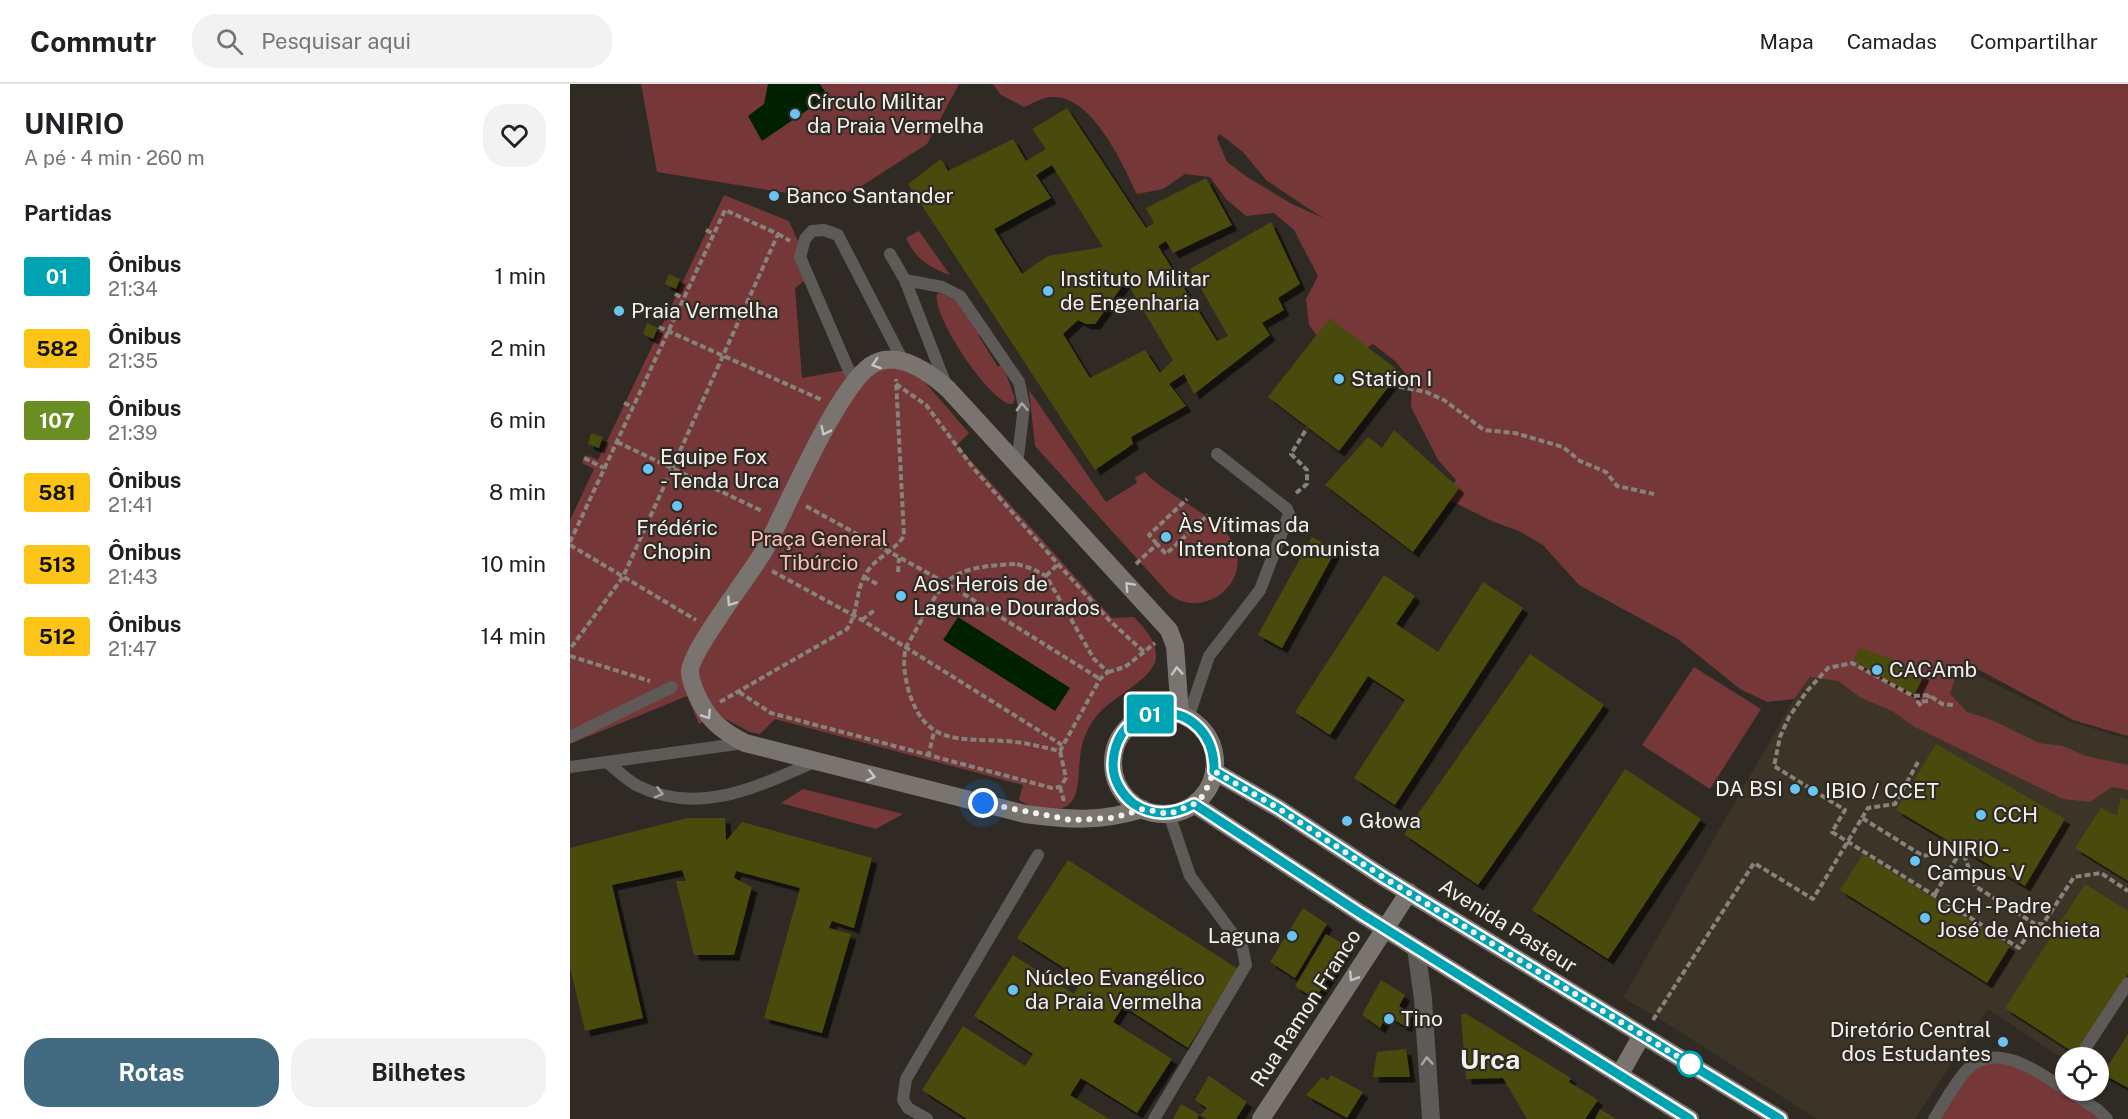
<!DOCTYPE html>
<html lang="pt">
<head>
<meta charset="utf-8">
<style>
	body { margin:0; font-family:"Public Sans",sans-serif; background:#f2f2f2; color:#202124; height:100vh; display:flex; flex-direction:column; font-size:22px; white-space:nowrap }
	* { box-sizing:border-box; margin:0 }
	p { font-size:20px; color:#757577 }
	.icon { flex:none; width:33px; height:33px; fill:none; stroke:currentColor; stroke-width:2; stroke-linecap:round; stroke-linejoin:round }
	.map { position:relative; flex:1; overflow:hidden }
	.panel { display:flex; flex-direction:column; background:#fff; width:570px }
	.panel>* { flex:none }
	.badge { padding:0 12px; border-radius:4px; font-size:21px; line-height:39px }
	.fabs { position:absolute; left:1485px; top:963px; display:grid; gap:12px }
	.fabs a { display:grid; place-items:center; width:54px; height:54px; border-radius:50%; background:#fff; box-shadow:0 2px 4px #0004; font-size:30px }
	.you { position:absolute; width:30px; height:30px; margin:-15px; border:4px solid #fff; border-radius:50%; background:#1a73e8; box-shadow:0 0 0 9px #1a73e833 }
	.map>.badge { position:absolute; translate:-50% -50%; box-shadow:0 0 0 3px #fff }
	h2 { padding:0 24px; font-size:22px; line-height:54px }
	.round { display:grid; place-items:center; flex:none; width:63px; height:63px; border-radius:24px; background:#f2f2f2 }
	.summary { display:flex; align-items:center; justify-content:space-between; height:102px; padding:0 24px }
	h1 { font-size:28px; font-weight:700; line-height:45px }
	.cta { display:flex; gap:12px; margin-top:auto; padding:12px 24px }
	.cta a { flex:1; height:69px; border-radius:24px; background:#416a80; color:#fff; font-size:24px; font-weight:700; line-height:69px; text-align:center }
	.cta a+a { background:#f2f2f2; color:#202124 }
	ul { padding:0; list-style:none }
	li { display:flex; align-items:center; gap:18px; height:72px; padding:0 24px }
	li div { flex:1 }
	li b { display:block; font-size:22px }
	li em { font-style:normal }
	li .badge { min-width:66px; font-weight:700; text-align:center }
	header { display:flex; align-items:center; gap:36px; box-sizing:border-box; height:84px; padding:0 30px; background:#fff; border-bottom:2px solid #e0e0e0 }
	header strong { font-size:28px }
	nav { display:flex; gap:33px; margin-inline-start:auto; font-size:21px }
	.search { width:420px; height:54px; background:#f2f2f2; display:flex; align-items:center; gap:15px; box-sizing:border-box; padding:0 21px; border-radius:24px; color:#757577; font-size:22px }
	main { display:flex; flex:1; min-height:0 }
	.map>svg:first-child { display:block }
	.built { fill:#3b3427 }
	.green { fill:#763738; fill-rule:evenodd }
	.water { fill:#002100 }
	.building { fill:#494b0e; fill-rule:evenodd; filter:url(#shadow) }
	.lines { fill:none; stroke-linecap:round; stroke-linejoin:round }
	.path { stroke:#86837d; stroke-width:4; stroke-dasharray:6 3; stroke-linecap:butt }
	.lane { stroke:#5e5a58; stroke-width:12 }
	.street { stroke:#5e5a58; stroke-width:18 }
	.secondary { stroke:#7a7471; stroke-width:18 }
	.oneway { stroke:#c9c5c2 }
	.oneway2 { stroke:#a9a6a2 }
	.line-casing { stroke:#fff; stroke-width:14 }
	.line { stroke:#00a3b4; stroke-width:9 }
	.walk { stroke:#f4f1ed; stroke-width:6; stroke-dasharray:0 10.8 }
	.poi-dot { fill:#6ac3f1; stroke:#2f2b24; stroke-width:2 }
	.stop-dot { fill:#fff; stroke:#00a3b4; stroke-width:3 }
	.labels { text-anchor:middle; stroke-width:4.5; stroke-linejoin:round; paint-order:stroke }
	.poi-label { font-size:21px; fill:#f4f1ed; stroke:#2f2b24; text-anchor:start }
	.park-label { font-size:21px; fill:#ffbcba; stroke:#2f2b24 }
	.street-label { font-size:21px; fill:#f4f1ed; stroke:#2f2b24 }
	.district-label { font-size:27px; font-weight:bold; fill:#f4f1ed; stroke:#2f2b24 }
</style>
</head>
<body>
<header>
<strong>Commutr</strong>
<div class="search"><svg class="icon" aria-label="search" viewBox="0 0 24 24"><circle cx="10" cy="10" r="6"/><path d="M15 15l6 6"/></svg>Pesquisar aqui</div>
<nav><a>Mapa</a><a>Camadas</a><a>Compartilhar</a></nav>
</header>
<main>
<section class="panel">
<div class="summary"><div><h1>UNIRIO</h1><p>A pé · 4 min · 260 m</p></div><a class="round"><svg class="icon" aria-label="heart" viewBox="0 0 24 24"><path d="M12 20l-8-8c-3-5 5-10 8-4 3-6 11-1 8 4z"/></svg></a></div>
<h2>Partidas</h2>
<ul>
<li><span class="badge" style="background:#00a3b4;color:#fff">01</span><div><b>Ônibus</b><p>21:34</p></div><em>1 min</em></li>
<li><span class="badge" style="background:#fdc418;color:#111">582</span><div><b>Ônibus</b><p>21:35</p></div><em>2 min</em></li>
<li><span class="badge" style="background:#6b8e23;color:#fff">107</span><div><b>Ônibus</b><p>21:39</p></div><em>6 min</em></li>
<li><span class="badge" style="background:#fdc418;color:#111">581</span><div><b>Ônibus</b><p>21:41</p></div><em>8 min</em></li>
<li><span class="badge" style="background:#fdc418;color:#111">513</span><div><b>Ônibus</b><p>21:43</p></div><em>10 min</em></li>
<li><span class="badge" style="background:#fdc418;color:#111">512</span><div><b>Ônibus</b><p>21:47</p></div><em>14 min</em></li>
</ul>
<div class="cta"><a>Rotas</a><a>Bilhetes</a></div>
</section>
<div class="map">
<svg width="1558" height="1035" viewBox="0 0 1558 1035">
	<defs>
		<filter id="shadow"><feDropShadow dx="5.5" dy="5.5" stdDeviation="0" flood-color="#0009"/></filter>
	</defs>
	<rect width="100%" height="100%" fill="#2f2b24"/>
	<path class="built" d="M1275 525 1501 638 1558 655V899L1509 973 1496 974 1495 976 1418 925 1345 1035H1247L1085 932 1053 914Z"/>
	<path class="green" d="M71 0H389L357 60 287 105 255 115 87 88Z
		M423 0H1558V652L1503 636 1400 581 1388 585 1380 610 1397 628 1422 636 1469 659 1493 662 1516 672 1558 681V706L1542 703 1520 718 1493 715 1345 643 1322 627 1291 614 1268 597 1240 593 1224 615 1197 618 1170 605 1108 555 1009 501 973 461 949 447 924 438 875 414 886 396 868 376 841 323 842 297 825 277 803 260 780 274 756 264 739 241 736 215 748 192 724 146 704 129 676 132 656 115 640 93 615 90 593 105 567 110C552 79 522 10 481 13 473 13 462 20 454 23L431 11ZM650 50 673 68 696 96 753 134 722 120 677 93 657 78 647 54Z
		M154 111 219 137 243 190 225 204 232 294 271 287 329 268 399 349 387 361 542 534 564 533C574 544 586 555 586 572 587 592 545 612 530 628 518 641 511 658 510 674 507 699 512 730 475 725 465 723 458 722 449 716L453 701 205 635 190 650 180 648 146 630 129 640 117 612 0 660V436L24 385 12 379 16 371 28 376Z
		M349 147 380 191C358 183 346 175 336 154Z
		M371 209 388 218 412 248 408 251 428 283 432 280 445 314 443 320C422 323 361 230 367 210Z
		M459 306 536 418 567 399 565 393 575 388C595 412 658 436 666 465 677 505 630 535 599 510L465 362Z
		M1124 583 1191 625 1140 705 1072 661Z
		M233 705 333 730 306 745 211 719Z
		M1440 974 1537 1035H1364L1397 985Z"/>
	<path class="water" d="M198 0H250L258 12 192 57 178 32 194 20Z
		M388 533 500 604 485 627 373 556Z"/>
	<path class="building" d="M497 24 576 144 584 139 576 124 636 94 662 141 603 169 596 157 588 162 647 257 658 252 620 185 701 138 730 200 708 214 714 226 692 239 700 251 624 310 614 290 599 300 616 322 561 353 563 360 525 386 338 100 371 75 378 87 443 55 456 77 476 65 462 45ZM482 81 533 163 478 172 452 190 424 145 481 114 466 91ZM556 197 603 276 590 289 575 266 520 294 493 250 508 236 516 240H525Z
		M99 190 110 195 106 205 95 200Z
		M760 234 830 288 769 367 698 313Z
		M77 239 88 244 83 255 73 250Z
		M824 346 889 404 843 468 755 401 798 353 812 364Z
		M21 349 33 353 29 364 18 360Z
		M742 453 766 466 712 564 688 551Z
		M814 491 845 512 826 540 868 568 913 498 953 524 825 721 784 694 835 616 798 592 760 651 725 628Z
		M1290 564 1322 575 1354 591 1344 611 1283 577Z
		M960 570 1034 621 908 801 834 750Z
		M1366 660 1495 735 1455 802 1326 726Z
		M1055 685 1131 735 1038 875 962 826Z
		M1551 714 1558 716V797L1505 764 1531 724 1547 732Z
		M117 734H155L156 757 172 738 302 774 284 844 262 837 259 844 281 850 252 949 194 934 230 804 166 787 164 794 182 803 164 871H124L106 797H116L112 786 42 801 73 934 15 947 0 883V764Z
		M1293 770 1440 862 1417 899 1270 806Z
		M498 776 668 885 618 964 553 922 543 938 602 975 567 1029 511 994 500 1011 539 1035H397L352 1006 393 942 455 982 463 970 404 932 443 871 504 910 513 896 447 854Z
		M1515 800 1558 827V890L1506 970 1435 924Z
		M733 824 757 840 725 894 700 878Z
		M756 850 778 863 745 915 725 902Z
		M811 896 835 911 829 922 842 931 836 943 817 931 810 944 792 931Z
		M895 929 1001 994 999 998 1028 1016 1015 1035H957L933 994 896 995 891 931Z
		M1558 950V1004L1533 990Z
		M836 965 840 993H803L807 968Z
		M761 991 793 1008 777 1034 736 1011 752 993 758 997Z
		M639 992 677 1018 666 1035H637L630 1031 637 1024 625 1016Z
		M611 1020 630 1031 627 1033 629 1035H603Z
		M1030 1025 1046 1035H1025Z"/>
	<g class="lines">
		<path class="path" d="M136 146 144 150
			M208 150 220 157
			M105 210 113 214
			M89 243 252 316
			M326 300 356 321 404 385 488 480 539 536 574 568
			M820 301 856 308 874 316 914 346 945 349 993 363 1010 377 1036 388 1047 402 1084 410
			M54 319 63 323
			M47 358 192 427
			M14 374 34 384
			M726 409 737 400V386L721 370 737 344
			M236 422 376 499 530 595
			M0 458 155 126 208 150 53 493 0 565
			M587 460 579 451 617 415
			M0 461 126 536
			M447 480 463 485 476 492 524 575 538 588 530 595 490 667C472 663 453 658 435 657 389 654 356 662 339 608 335 593 332 579 336 563 348 544 361 515 376 499 392 482 425 481 447 480Z
			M566 480 587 460 596 470 638 431
			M202 487 292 536 492 661
			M328 488 329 474
			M476 492 488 480
			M294 493 307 500
			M349 531 354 533
			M292 536 306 525
			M0 572 80 597
			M538 588 555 583 585 559
			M169 608 201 629 482 704 490 703 496 694 490 667
			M150 618 277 545C289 528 285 505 297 488 307 473 324 467 334 452L326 295
			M1383 621 1372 620 1359 611 1343 612 1282 579 1258 584 1237 607 1219 633 1210 653 1204 682 1275 726 1262 748 1449 864 1465 840H1473L1504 793 1531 789 1558 807
			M1351 622 1348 618 1358 617 1359 611
			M358 673 364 648
			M490 703 494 717
			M1292 734 1298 724 1325 720 1348 678
			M1365 810 1392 765
			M1083 936 1184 779 1243 815 1292 734 1353 772 1392 765 1405 802 1465 840"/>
		<path class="lane" d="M320 170 335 196 376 301
			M335 196 372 203 390 212 449 298 454 322 447 381
			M283 296 230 173 235 155 242 147 254 146 268 151 333 277
			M618 634 639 572 690 506 719 430 717 425 647 370
			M0 653 102 603
			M39 680C48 687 58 697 68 702 129 732 187 703 244 678
			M0 683 174 659
			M1509 974 1558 899
			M1497 1006 1528 1026 1537 1035
			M357 1035 338 1024 333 1016 336 995 468 771
			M584 1035 676 881 672 862 620 792 599 730
			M1364 1035C1374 1019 1383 1002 1395 988 1424 954 1468 988 1496 1006"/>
		<path class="street" d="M846 864 853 915 861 1035"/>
		<path class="secondary" d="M543 679a51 51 0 1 1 102 0a51 51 0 1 1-102 0Z
			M644 687 708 724 813 793 1210 1035
			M624 720 790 829 1120 1035
			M573 725C530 738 499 736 455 730L175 659C150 646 137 635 126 609 123 602 120 595 120 588 119 568 182 489 195 465 216 426 271 294 305 279 330 267 360 289 378 305L599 546 605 562 610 630
			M1050 990 1072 951
			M691 1035 839 808"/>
	</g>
	<defs><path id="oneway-chevron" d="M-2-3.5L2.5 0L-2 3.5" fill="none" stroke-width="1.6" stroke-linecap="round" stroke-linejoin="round" transform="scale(1.5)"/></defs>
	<g class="oneway">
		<use href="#oneway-chevron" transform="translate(306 280) rotate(162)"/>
		<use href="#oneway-chevron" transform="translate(255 347) rotate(116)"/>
		<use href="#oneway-chevron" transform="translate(559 502) rotate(-133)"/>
		<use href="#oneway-chevron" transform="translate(161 518) rotate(124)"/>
		<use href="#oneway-chevron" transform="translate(607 587) rotate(-94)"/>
		<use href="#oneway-chevron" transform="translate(137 631) rotate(57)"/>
		<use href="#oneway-chevron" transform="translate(301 692) rotate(14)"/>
		<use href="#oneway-chevron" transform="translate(783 893) rotate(123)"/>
	</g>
	<g class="oneway2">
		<use href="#oneway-chevron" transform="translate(452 323) rotate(-92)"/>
		<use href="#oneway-chevron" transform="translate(89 709) rotate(15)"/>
		<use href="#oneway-chevron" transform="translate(857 977) rotate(-94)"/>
	</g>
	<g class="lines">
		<defs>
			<path id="line" d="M1120 1035 790 829 624 720C604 731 584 733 564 720 552 711 543 696 543 681 545 608 646 612 644 687L708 724 813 793 1210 1035"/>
		</defs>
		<use href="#line" class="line-casing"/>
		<use href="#line" class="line"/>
		<path class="walk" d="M413 719 501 736 543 734 573 725 599 730 624 720 634 711 644 687 708 724 813 793 1120 980"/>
	</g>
	<g class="poi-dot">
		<circle cx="225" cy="30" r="6"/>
		<circle cx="204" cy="112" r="6"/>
		<circle cx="478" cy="207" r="6"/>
		<circle cx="49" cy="227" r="6"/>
		<circle cx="769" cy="295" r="6"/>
		<circle cx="78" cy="385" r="6"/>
		<circle cx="107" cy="422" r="6"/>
		<circle cx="596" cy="453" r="6"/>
		<circle cx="331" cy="512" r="6"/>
		<circle cx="1307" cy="586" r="6"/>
		<circle cx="1225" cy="705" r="6"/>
		<circle cx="1243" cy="707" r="6"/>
		<circle cx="1411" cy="731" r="6"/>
		<circle cx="777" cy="737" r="6"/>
		<circle cx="1345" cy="777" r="6"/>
		<circle cx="1355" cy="834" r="6"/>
		<circle cx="722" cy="852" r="6"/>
		<circle cx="443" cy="906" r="6"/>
		<circle cx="819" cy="935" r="6"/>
		<circle cx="1433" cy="958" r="6"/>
	</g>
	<circle class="stop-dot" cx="1120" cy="980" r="12"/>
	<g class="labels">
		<g class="poi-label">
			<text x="237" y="25">Círculo Militar<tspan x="237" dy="24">da Praia Vermelha</tspan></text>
			<text x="216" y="119">Banco Santander</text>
			<text x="490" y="202">Instituto Militar<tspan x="490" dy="24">de Engenharia</tspan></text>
			<text x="61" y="234">Praia Vermelha</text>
			<text x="781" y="302">Station I</text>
			<text x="90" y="380">Equipe Fox<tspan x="90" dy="24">- Tenda Urca</tspan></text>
			<text x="608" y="448">Às Vítimas da<tspan x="608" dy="24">Intentona Comunista</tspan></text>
			<text x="107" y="451" text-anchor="middle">Frédéric<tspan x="107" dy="24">Chopin</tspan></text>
			<text x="343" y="507">Aos Herois de<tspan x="343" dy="24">Laguna e Dourados</tspan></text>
			<text x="1319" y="593">CACAmb</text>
			<text x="1213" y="712" text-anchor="end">DA BSI</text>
			<text x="1255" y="714">IBIO / CCET</text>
			<text x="1423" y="738">CCH</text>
			<text x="789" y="744">Głowa</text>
			<text x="1357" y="772">UNIRIO -<tspan x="1357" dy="24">Campus V</tspan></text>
			<text x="1367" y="829">CCH - Padre<tspan x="1367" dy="24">José de Anchieta</tspan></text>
			<text x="710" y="859" text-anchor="end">Laguna</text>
			<text x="455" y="901">Núcleo Evangélico<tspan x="455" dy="24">da Praia Vermelha</tspan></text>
			<text x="831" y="942">Tino</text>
			<text x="1421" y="953" text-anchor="end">Diretório Central<tspan x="1421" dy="24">dos Estudantes</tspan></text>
		</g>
		<g class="park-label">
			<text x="249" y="462">Praça General<tspan x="249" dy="24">Tibúrcio</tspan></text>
		</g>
		<g class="street-label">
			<text transform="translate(938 842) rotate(32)" y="7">Avenida Pasteur</text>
			<text transform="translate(736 924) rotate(-57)" y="7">Rua Ramon Franco</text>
		</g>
		<g class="district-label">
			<text x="920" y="985">Urca</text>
		</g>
	</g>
</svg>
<div class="fabs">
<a><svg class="icon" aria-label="locate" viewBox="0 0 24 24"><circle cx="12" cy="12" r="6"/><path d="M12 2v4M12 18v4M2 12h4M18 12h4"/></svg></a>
</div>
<div class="you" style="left:413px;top:719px"></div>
<b class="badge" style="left:580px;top:630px;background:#00a3b4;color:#fff">01</b>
</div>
</main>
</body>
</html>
